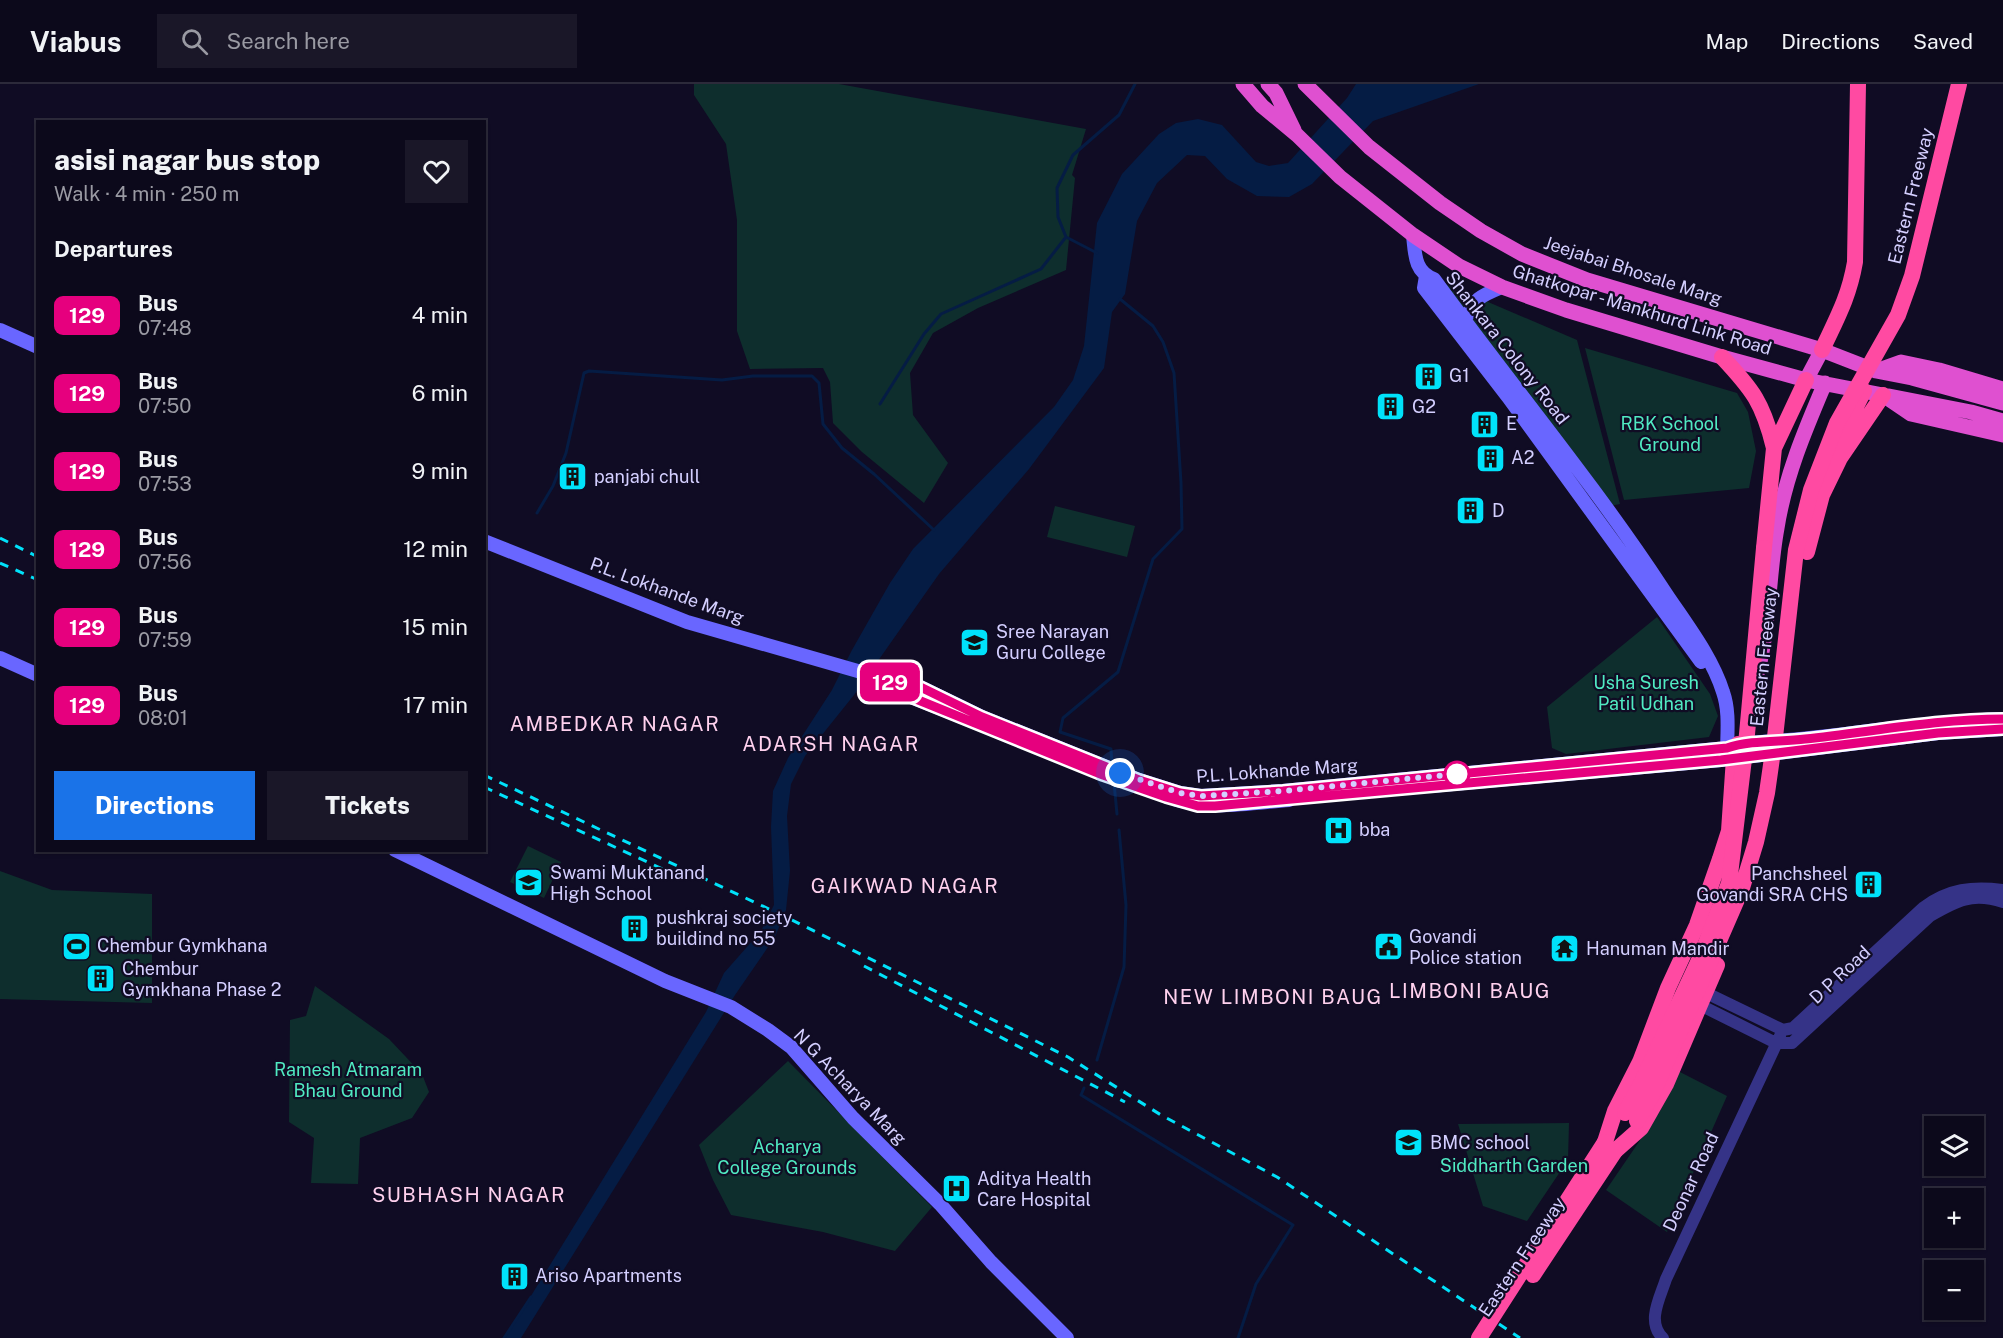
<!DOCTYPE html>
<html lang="en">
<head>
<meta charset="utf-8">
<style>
	body { margin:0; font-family:"Public Sans",sans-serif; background:#1a1728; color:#f1f3f6; height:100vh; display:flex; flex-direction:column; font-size:22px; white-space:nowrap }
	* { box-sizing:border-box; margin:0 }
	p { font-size:20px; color:#9a9aa3 }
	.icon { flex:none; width:33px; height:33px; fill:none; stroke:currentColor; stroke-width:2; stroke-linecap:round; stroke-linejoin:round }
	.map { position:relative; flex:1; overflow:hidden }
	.side { position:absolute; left:36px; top:36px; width:450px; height:732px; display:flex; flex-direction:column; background:#0c091b; border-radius:0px; box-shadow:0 2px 4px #0004,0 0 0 2px #2c2a3a }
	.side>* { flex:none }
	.badge { padding:0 12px; border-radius:9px; font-size:21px; line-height:39px }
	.buttons { position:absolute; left:1924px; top:1032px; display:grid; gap:12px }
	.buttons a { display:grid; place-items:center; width:60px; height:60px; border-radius:0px; background:#0c091b; box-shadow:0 2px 4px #0004,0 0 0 2px #2c2a3a; font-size:30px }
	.you { position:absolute; width:30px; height:30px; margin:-15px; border:4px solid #fff; border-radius:50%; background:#1a73e8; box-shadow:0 0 0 9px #1a73e833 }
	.map>.badge { position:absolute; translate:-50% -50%; box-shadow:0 0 0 3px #fff }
	h2 { padding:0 18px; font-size:22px; line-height:54px }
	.round { display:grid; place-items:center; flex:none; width:63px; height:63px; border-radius:0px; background:#1a1728 }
	.summary { display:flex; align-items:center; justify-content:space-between; height:102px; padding:0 18px }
	h1 { font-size:28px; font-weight:800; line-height:45px }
	.button { display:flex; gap:12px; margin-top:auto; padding:12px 18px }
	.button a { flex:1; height:69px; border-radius:0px; background:#1a73e8; color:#fff; font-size:24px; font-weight:800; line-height:69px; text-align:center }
	.button a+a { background:#1a1728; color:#f1f3f6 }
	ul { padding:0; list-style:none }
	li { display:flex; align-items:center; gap:18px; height:78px; padding:0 18px }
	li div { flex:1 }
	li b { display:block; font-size:22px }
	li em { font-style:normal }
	li .badge { min-width:66px; font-weight:700; text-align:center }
	header { display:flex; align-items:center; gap:36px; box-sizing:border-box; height:84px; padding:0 30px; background:#0c091b; border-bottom:2px solid #2c2a3a }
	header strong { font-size:28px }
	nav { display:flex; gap:33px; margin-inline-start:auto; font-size:21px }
	.search { width:420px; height:54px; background:#1a1728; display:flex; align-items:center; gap:15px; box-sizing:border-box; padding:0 21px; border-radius:0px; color:#9a9aa3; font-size:22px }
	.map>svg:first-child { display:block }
	.green { fill:#0e2e2d }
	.water { fill:#051c44 }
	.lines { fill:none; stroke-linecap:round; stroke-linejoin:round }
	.stream { stroke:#051c44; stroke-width:3 }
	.tertiary { stroke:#353387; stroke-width:12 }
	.secondary { stroke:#6966ff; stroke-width:14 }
	.trunk { stroke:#df50d0; stroke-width:15 }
	.motorway { stroke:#ff4aa2; stroke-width:16 }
	.rail { stroke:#00e2fa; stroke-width:3; stroke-dasharray:9 8; stroke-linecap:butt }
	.motorway-bridge { stroke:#ff4aa2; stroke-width:16 }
	.line-casing { stroke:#fff; stroke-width:14 }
	.line { stroke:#e6007e; stroke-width:9 }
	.walk { stroke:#d4cfff; stroke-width:6; stroke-dasharray:0 10.8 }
	.stop-dot { fill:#fff; stroke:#e6007e; stroke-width:3 }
	.labels { text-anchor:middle; stroke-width:4.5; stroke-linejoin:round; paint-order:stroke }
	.street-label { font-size:18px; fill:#d4cfff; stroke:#100c24 }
	.poi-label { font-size:18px; fill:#d4cfff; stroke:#100c24; text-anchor:start }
	.park-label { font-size:18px; fill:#50eac2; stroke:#100c24 }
	.neighbourhood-label { font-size:20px; letter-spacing:1.5px; fill:#ffd1ee; stroke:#100c24 }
</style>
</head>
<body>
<header>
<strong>Viabus</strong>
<div class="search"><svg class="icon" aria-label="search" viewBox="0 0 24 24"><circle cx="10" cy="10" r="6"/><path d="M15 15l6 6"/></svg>Search here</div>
<nav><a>Map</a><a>Directions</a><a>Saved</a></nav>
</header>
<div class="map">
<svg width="2003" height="1254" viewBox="0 0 2003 1254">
	<rect width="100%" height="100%" fill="#100c24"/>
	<path class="green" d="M694 0H839L1086 45 1072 91 1075 94 1066 186 978 224 933 249 910 289 913 331 948 379 924 419 862 368 833 339 830 298 823 284 750 285 737 247V136L726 60 694 11Z
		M1439 197 1577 256 1620 420 1605 423Z
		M1585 264 1737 309 1748 328 1756 367 1749 404 1624 416Z
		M1055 422 1135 442 1127 473 1047 453Z
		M1657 533 1710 610 1718 632 1709 653 1566 670 1552 664 1547 623Z
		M528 762 561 778 544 814 510 798Z
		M0 787 52 806 152 810V919L0 915Z
		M315 902 389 955 422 990 429 1008 412 1034 360 1054 358 1100 311 1099 314 1054 289 1038 290 936 306 932Z
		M788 977 932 1123 895 1167 823 1148 731 1131 713 1096 699 1061Z
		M1678 987 1727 1012 1667 1148 1606 1106 1660 1027Z
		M1569 1039 1568 1076 1527 1137 1483 1122 1458 1040Z"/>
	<path class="water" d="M1356 0H1479L1373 37 1312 100 1289 113 1257 112 1227 95 1205 72 1187 71 1157 99 1137 137 1125 210 1112 228 1104 284 1029 385 939 490 854 611 805 672 791 700 787 732 790 787 786 826 775 853 735 911 521 1254H505L706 928 724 889 761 847 774 821 771 743 773 707 788 674 832 606 852 566 890 499 913 465 1054 323 1073 296 1084 262 1097 139 1122 90 1159 50 1176 39 1198 35 1222 41 1256 78 1269 82 1288 79 1347 14Z"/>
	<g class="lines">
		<path class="stream" d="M1097 169 1066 153 1058 133 1057 104 1073 71 1119 31 1135 0
			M880 320 924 250 941 230 1041 185 1066 153
			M537 429 553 402 566 369 584 289 589 287 722 296 753 292H812L819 299 823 340 842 364 874 390 934 446
			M1112 681 1111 665 1060 648 1063 634 1118 588 1153 475 1182 445 1181 399 1174 289 1163 258 1153 242 1120 215
			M1114 699 1117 730
			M1097 976 1124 883 1126 821 1119 746
			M1084 1004 1081 1011 1293 1141 1256 1200 1238 1254
			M504 1254 531 1213"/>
		<path class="tertiary" d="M1698 905 1783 946
			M1694 918 1776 959H1792L1930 832C1956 817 1972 808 2003 818
			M1783 946 1793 944 1924 823C1949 805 1972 802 2003 806
			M1663 1254C1646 1238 1660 1214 1666 1195L1780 952"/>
		<path class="secondary" d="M1413 151C1415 169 1414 188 1434 195 1509 298 1591 396 1661 502 1683 536 1711 570 1723 608 1730 628 1727 650 1727 671
			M1426 192 1424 204 1508 313 1701 578
			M1464 237C1477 213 1478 213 1502 203
			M0 246 38 263
			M484 457 687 538 889 596 908 597 982 633 1139 696 1180 709 1201 712 1283 707 1727 664C1750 656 1777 658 1800 655 1868 648 1935 637 2003 635
			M0 574 38 591
			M889 596 901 609 972 637
			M1431 702 1721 676 1938 649 2003 645
			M1177 716C1214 726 1251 719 1289 716
			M395 766 665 897 731 923 768 946 791 963 853 1034 940 1120 991 1178 1067 1254"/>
		<path class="trunk" d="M1243 0 1262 22 1297 51 1340 93 1413 151 1459 182 1502 203 1566 226 1722 273 1806 296 1883 311 1911 330 2003 351
			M1268 0 1276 9 1294 46
			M1305 0 1369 63 1440 119 1481 147 1522 170 1587 196 1822 266 1876 287 1912 294 2003 319
			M1876 287 1901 278 1939 286 2003 305
			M1806 296 1822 266
			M1889 312 1971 328 2003 337
			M1757 590C1770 543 1768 492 1777 444 1785 393 1805 346 1825 299"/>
		<path class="motorway" d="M1822 266C1837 234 1849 213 1855 178L1858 0
			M1722 273C1753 306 1763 319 1774 364
			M1832 370 1864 307
			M1764 464 1774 364 1806 296
			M1807 468 1822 411 1840 374 1883 311
			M1605 1058 1615 1027 1640 978 1668 904 1697 841 1720 775 1729 747 1734 674 1738 660
			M1615 1067 1641 1044 1666 1000 1717 881"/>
		<path class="rail" d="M0 454 38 473
			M0 479 38 496
			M484 691 788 834 1068 973 1161 1031 1277 1093 1520 1254
			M484 703 667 787
			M864 882 1125 1018"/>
		<path class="motorway-bridge" d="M1625 1029 1639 1004 1701 872 1729 799 1747 650 1764 464
			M1637 1037 1652 1011 1742 804 1756 758 1767 709 1775 653 1796 466 1811 406 1837 339 1898 231 1912 192 1959 0
			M1533 1191 1615 1067
			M1479 1254 1605 1058"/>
	</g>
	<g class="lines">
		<defs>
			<path id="line" d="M2003 635C1937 635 1871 648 1805 655 1781 658 1750 656 1727 664L1283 707 1201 712 1180 709 1139 696 982 633 908 597 889 596 901 609 1103 691 1166 713 1198 722H1215L1721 676 1938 649 2003 645"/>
		</defs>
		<use href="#line" class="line-casing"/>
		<use href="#line" class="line"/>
		<path class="walk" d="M1120 689 1180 709 1201 712 1283 707 1467 689 1457 690"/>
	</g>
	<defs>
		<symbol id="building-square" viewBox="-11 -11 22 22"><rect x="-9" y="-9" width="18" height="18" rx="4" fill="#00e2fa" stroke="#100c24"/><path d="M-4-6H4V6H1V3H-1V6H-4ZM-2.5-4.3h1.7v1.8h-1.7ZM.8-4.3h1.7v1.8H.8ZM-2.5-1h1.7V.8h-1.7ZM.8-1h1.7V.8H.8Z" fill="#111"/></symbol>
		<symbol id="university-square" viewBox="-11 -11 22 22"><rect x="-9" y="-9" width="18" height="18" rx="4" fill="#00e2fa" stroke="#100c24"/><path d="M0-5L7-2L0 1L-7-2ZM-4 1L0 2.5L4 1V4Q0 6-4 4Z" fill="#111"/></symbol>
		<symbol id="hospital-square" viewBox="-11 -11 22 22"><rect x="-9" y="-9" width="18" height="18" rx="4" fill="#00e2fa" stroke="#100c24"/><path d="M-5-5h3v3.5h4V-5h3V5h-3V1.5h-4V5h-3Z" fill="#111"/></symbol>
		<symbol id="school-square" viewBox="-11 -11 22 22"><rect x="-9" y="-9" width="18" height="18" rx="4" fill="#00e2fa" stroke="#100c24"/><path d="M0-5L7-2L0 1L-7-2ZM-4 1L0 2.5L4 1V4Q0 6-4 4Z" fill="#111"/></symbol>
		<symbol id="stadium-square" viewBox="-11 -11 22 22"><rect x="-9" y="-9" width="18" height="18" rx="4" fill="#00e2fa" stroke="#100c24"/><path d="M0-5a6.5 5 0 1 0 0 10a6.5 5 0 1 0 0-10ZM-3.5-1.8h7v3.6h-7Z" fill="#111"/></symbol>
		<symbol id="civic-square" viewBox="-11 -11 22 22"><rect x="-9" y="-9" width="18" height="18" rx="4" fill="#00e2fa" stroke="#100c24"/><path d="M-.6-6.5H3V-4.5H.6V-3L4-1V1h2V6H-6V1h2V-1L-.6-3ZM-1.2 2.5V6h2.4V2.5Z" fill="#111"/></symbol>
		<symbol id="temple-square" viewBox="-11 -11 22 22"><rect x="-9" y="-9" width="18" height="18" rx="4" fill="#00e2fa" stroke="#100c24"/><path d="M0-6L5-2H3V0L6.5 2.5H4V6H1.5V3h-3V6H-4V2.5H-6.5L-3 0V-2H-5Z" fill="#111"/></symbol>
	</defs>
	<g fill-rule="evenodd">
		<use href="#building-square" x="1412" y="276" width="33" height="33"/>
		<use href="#building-square" x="1374" y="306" width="33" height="33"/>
		<use href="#building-square" x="1468" y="324" width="33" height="33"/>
		<use href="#building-square" x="1474" y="358" width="33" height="33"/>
		<use href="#building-square" x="556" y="376" width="33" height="33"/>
		<use href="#building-square" x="1454" y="410" width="33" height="33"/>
		<use href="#university-square" x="958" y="542" width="33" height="33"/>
		<use href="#hospital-square" x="1322" y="730" width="33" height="33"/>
		<use href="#school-square" x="512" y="782" width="33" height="33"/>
		<use href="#building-square" x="1852" y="784" width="33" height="33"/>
		<use href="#building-square" x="618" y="828" width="33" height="33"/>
		<use href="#stadium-square" x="60" y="846" width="33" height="33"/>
		<use href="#civic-square" x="1372" y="846" width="33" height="33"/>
		<use href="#temple-square" x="1548" y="848" width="33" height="33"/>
		<use href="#building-square" x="84" y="878" width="33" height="33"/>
		<use href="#school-square" x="1392" y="1042" width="33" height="33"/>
		<use href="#hospital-square" x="940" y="1088" width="33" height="33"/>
		<use href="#building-square" x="498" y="1176" width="33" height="33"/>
	</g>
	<circle class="stop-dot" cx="1457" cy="690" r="12"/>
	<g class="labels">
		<g class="street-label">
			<text transform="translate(1911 112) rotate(-76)" y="6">Eastern Freeway</text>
			<text transform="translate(1633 187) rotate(18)" y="6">Jeejabai Bhosale Marg</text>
			<text transform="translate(1642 226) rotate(17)" y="6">Ghatkopar - Mankhurd Link Road</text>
			<text transform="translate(1507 264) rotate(52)" y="6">Shankara Colony Road</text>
			<text transform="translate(667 507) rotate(20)" y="6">P.L. Lokhande Marg</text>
			<text transform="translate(1764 573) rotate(-84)" y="6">Eastern Freeway</text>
			<text transform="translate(1277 687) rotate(-4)" y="6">P.L. Lokhande Marg</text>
			<text transform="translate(1840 891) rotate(-43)" y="6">D P Road</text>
			<text transform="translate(850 1003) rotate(46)" y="6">N G Acharya Marg</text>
			<text transform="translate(1691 1098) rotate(-65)" y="6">Deonar Road</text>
			<text transform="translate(1522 1173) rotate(-56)" y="6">Eastern Freeway</text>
		</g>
		<g class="poi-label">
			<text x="1449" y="298">G1</text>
			<text x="1412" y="329">G2</text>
			<text x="1506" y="346">E</text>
			<text x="1511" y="380">A2</text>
			<text x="594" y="399">panjabi chull</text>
			<text x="1492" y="433">D</text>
			<text x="996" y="554">Sree Narayan<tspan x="996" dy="21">Guru College</tspan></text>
			<text x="1359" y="752">bba</text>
			<text x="550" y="795">Swami Muktanand<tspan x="550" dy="21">High School</tspan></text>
			<text x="1848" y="796" text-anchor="end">Panchsheel<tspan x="1848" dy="21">Govandi SRA CHS</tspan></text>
			<text x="656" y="840">pushkraj society<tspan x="656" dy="21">buildind no 55</tspan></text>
			<text x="1409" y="859">Govandi<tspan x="1409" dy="21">Police station</tspan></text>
			<text x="97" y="868">Chembur Gymkhana</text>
			<text x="1586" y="871">Hanuman Mandir</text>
			<text x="122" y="891">Chembur<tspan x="122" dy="21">Gymkhana Phase 2</tspan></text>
			<text x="1430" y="1065">BMC school</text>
			<text x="977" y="1101">Aditya Health<tspan x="977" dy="21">Care Hospital</tspan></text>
			<text x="535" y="1198">Ariso Apartments</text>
		</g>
		<g class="park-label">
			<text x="1670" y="346">RBK School<tspan x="1670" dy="21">Ground</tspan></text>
			<text x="1646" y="605">Usha Suresh<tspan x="1646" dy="21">Patil Udhan</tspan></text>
			<text x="348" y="992">Ramesh Atmaram<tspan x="348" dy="21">Bhau Ground</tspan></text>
			<text x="787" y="1069">Acharya<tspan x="787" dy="21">College Grounds</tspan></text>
			<text x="1514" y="1088">Siddharth Garden</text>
		</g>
		<g class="neighbourhood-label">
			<text x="615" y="647">AMBEDKAR NAGAR</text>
			<text x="831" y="667">ADARSH NAGAR</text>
			<text x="905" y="809">GAIKWAD NAGAR</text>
			<text x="1470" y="914">LIMBONI BAUG</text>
			<text x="1273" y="920">NEW LIMBONI BAUG</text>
			<text x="469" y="1118">SUBHASH NAGAR</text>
		</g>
	</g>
</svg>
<div class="buttons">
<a><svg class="icon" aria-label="layers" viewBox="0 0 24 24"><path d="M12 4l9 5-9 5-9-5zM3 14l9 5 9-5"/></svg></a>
<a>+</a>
<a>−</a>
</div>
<div class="you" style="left:1120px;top:689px"></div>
<b class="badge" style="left:890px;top:598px;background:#e6007e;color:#fff">129</b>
<section class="side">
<div class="summary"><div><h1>asisi nagar bus stop</h1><p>Walk · 4 min · 250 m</p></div><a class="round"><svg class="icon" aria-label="heart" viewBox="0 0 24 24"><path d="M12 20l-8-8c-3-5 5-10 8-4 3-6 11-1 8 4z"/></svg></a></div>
<h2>Departures</h2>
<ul>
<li><span class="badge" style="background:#e6007e;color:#fff">129</span><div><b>Bus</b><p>07:48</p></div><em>4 min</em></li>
<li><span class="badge" style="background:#e6007e;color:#fff">129</span><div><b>Bus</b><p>07:50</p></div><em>6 min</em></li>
<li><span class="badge" style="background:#e6007e;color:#fff">129</span><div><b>Bus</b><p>07:53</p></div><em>9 min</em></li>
<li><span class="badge" style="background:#e6007e;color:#fff">129</span><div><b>Bus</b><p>07:56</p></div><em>12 min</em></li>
<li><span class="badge" style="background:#e6007e;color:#fff">129</span><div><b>Bus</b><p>07:59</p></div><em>15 min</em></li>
<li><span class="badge" style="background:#e6007e;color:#fff">129</span><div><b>Bus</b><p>08:01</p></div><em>17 min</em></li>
</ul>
<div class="button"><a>Directions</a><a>Tickets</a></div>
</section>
</div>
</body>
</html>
